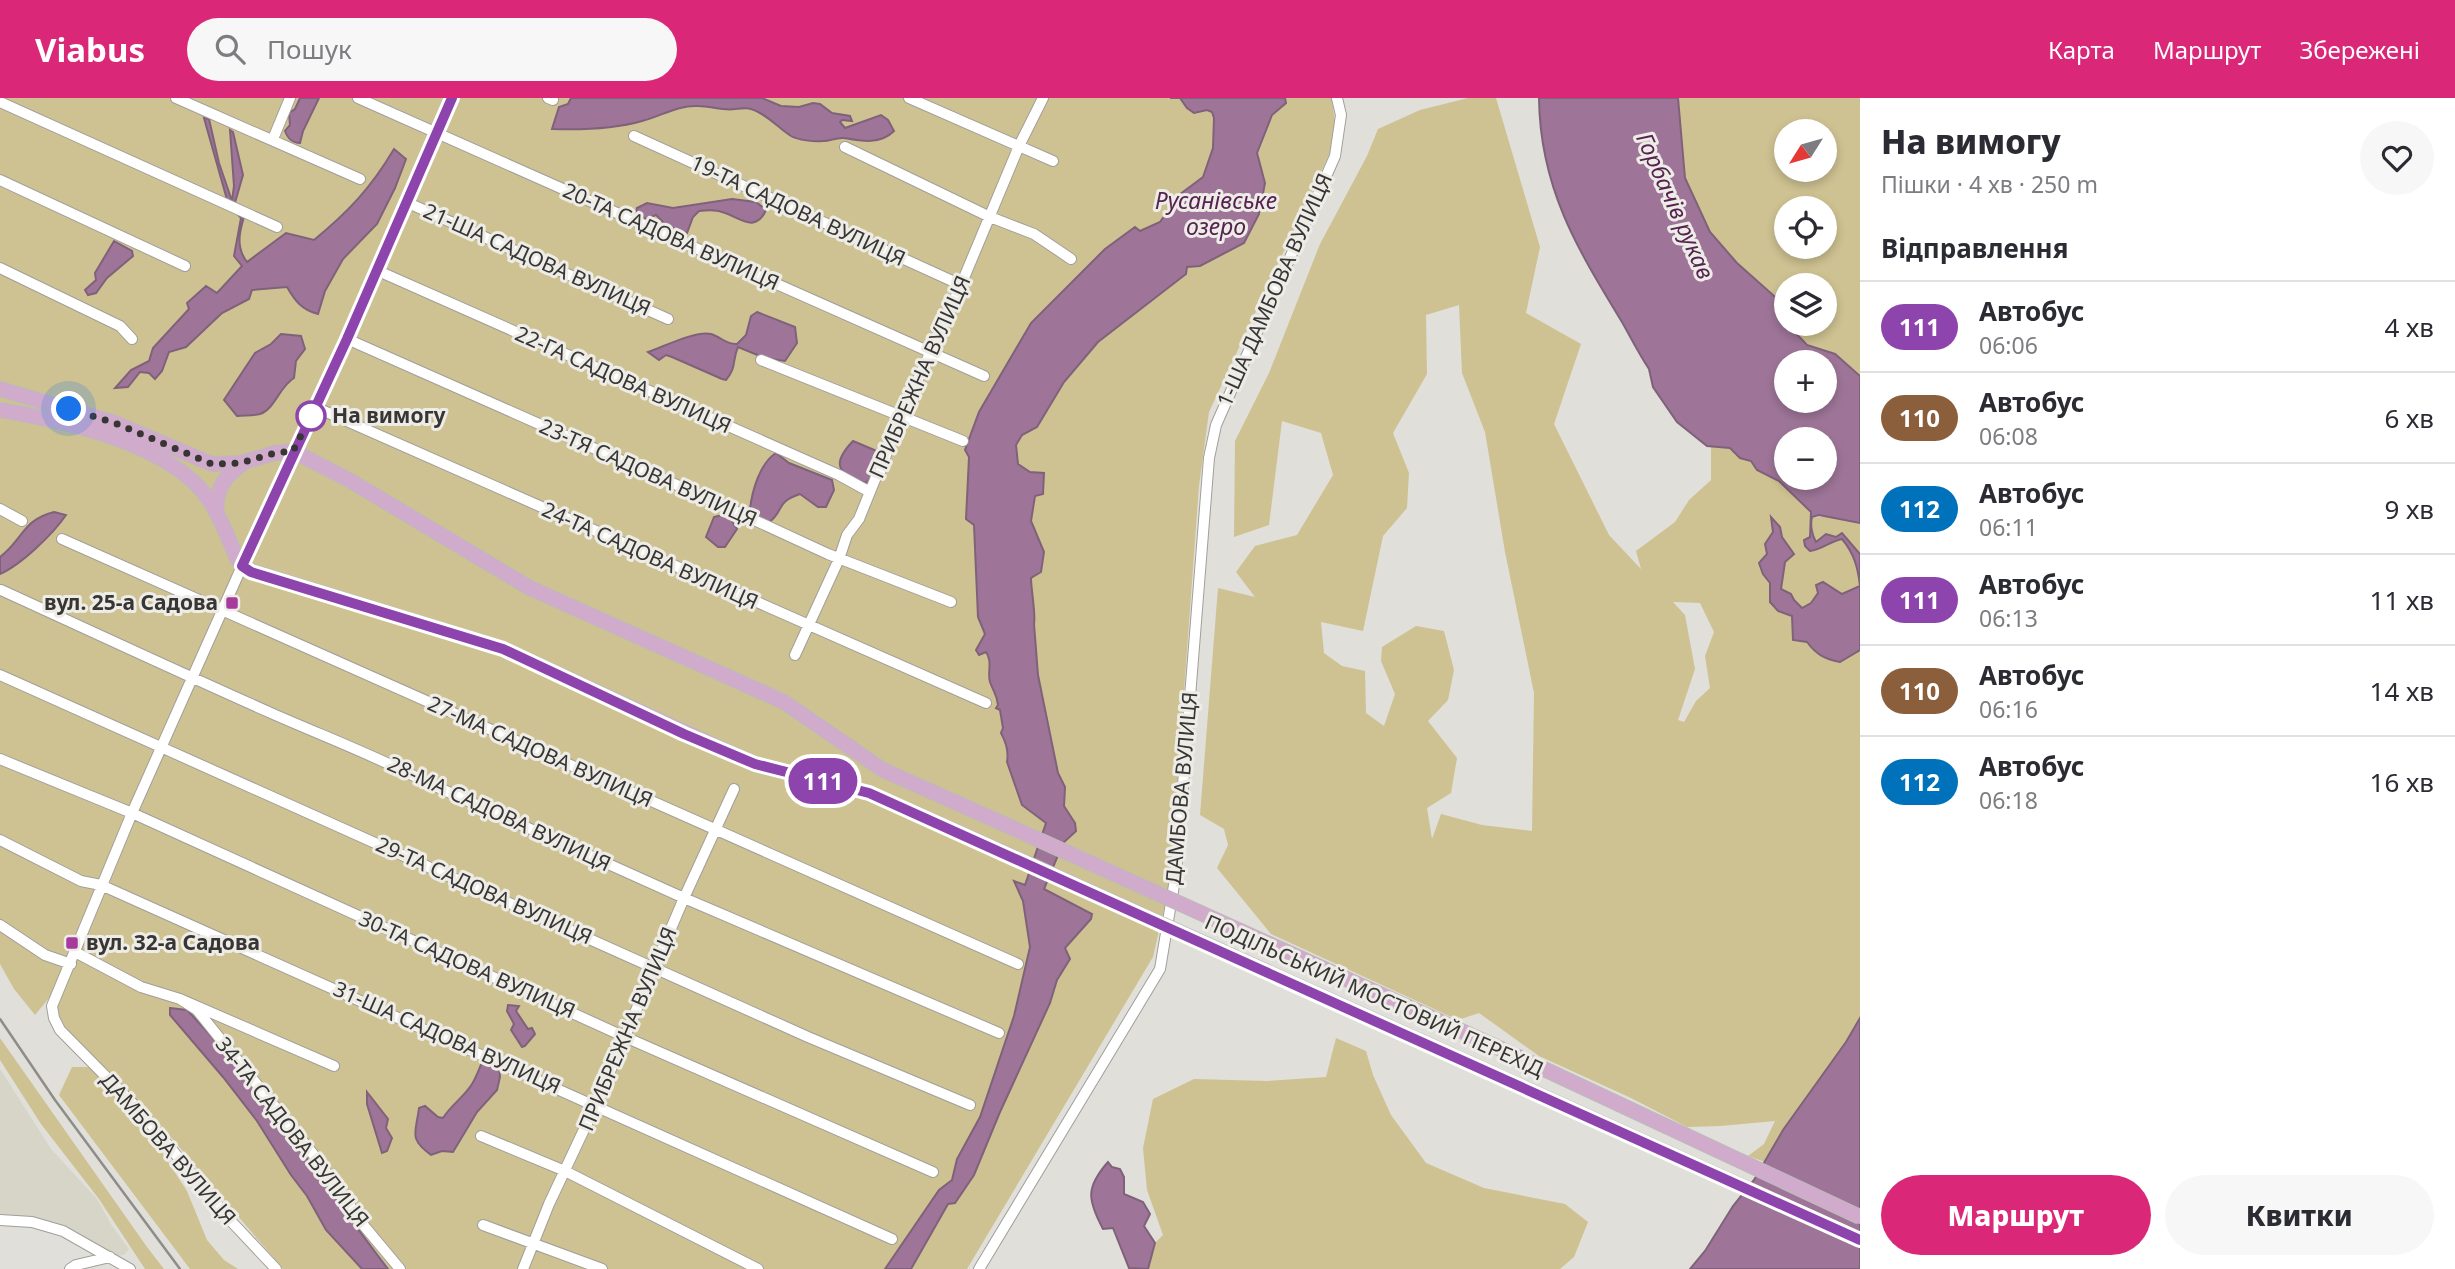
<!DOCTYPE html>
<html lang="uk">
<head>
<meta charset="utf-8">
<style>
	body { margin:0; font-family:"Noto Sans",sans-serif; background:#f7f7f7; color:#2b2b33; height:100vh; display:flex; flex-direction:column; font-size:26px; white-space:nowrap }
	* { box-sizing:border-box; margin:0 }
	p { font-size:23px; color:#7c7c81 }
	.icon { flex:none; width:38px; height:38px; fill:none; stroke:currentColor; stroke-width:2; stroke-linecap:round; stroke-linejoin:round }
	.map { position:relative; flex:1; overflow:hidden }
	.details { display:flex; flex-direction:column; background:#fff; width:595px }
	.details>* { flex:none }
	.badge { padding:0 14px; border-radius:23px; font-size:24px; line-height:46px }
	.needle { width:46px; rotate:233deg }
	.fabs { position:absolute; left:1774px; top:21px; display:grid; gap:14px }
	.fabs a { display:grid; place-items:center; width:63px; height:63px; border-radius:50%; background:#fff; box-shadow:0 4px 10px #0003; font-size:35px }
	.you { position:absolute; width:35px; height:35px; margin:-18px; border:5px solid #fff; border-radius:50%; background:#1a73e8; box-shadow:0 0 0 10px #1a73e833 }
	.map>.badge { position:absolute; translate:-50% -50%; box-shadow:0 0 0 4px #fff }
	h2 { padding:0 21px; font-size:26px; line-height:63px }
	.round { display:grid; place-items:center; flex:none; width:74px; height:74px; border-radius:37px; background:#f7f7f7 }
	.head { display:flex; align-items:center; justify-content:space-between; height:119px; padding:0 21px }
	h1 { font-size:33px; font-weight:800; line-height:52px }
	.primary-button { display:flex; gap:14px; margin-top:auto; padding:14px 21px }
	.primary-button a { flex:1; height:80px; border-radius:42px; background:#db2777; color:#fff; font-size:28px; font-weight:800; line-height:80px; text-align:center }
	.primary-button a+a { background:#f7f7f7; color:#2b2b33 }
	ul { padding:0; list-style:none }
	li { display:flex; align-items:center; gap:21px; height:91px; padding:0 21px; border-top:2px solid #e1e1e2 }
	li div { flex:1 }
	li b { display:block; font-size:26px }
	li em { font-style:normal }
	li .badge { min-width:77px; font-weight:700; text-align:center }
	header { display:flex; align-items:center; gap:42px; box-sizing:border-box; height:98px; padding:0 35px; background:#db2777; color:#fff }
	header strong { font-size:33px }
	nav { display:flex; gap:38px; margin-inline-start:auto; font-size:24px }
	.search { width:490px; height:63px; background:#f7f7f7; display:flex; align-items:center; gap:18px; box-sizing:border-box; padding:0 24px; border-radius:38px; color:#7c7c81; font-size:26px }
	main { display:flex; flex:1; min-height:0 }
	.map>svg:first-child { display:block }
	.built { fill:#d7d5c8 }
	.green { fill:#cec292; fill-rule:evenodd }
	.water { fill:#9e7598; stroke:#7f627a; stroke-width:2; fill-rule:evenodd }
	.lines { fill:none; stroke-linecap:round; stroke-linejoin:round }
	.minor-casing { stroke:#a09f9a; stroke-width:12 }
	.major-casing { stroke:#bbbbba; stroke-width:16 }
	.minor { stroke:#fff; stroke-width:10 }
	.major { stroke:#d1abcc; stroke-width:14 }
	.rail { stroke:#8e8d89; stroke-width:2.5 }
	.major-bridge-casing { stroke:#bbbbba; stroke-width:16; stroke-linecap:butt }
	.major-bridge { stroke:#d1abcc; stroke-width:14 }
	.line-casing { stroke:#fff; stroke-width:16 }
	.line { stroke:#8e44ad; stroke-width:10 }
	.walk { stroke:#373634; stroke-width:7; stroke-dasharray:0 12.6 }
	.stop-dot { fill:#fff; stroke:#8e44ad; stroke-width:3.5 }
	.poi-dot { fill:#a63b9c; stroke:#edece7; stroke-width:2.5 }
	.labels { text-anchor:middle; stroke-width:6; stroke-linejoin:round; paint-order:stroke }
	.street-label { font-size:21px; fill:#373634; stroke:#edece7 }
	.stop-label { font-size:21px; font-weight:bold; fill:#373634; stroke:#edece7; text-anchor:start }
	.poi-label { font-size:21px; font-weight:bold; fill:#373634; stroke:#edece7; text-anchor:end }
	.water-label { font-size:23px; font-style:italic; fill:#562250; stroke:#edece7 }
</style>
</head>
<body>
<header>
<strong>Viabus</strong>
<div class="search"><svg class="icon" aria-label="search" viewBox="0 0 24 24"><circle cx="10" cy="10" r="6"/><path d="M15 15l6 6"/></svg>Пошук</div>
<nav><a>Карта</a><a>Маршрут</a><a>Збережені</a></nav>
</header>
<main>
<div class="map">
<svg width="1860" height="1171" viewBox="0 0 1860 1171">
	<rect width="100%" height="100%" fill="#e0dfda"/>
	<path class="built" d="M0 971 51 1051 97 1101 112 1128 129 1151 124 1157 110 1159 63 1133 0 1122Z"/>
	<path class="green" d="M0 0H1332L1335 24 1333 48 1209 314 1199 388 1170 785 1153 859 967 1171H283L163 1030 65 929 56 911 58 906 49 900 35 917 14 891 0 866Z
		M1468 0H1496L1540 149 1526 215 1581 246 1554 326 1609 437 1641 471 1636 453 1675 424 1689 402 1711 382V348L1730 350 1740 360 1751 363 1757 372 1779 383 1811 414 1812 420 1827 418 1860 425V920L1846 944 1783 1032 1765 1064 1748 1058 1764 1046 1775 1023 1720 1028 1687 1029 1631 1000 1539 958 1479 915 1458 922 1271 836 1217 770 1228 747 1224 731 1200 717 1218 490 1255 499 1236 474 1255 448 1297 437 1333 377 1321 335 1282 323 1269 427 1234 439 1235 343 1269 275 1320 146 1367 58 1378 31 1420 12ZM1459 207 1462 275 1485 334 1505 454 1534 595 1532 733 1482 727 1441 716 1432 741 1427 710 1451 695 1457 660 1428 623 1448 602 1454 572 1444 533 1416 528 1382 549 1381 563 1395 596 1384 628 1366 615 1365 573 1342 568 1324 555 1321 524 1363 533 1383 438 1407 410 1409 375 1393 335 1427 276 1426 217ZM1673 504 1700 505 1714 534 1705 558 1710 590 1696 603 1684 624 1678 622 1695 571 1685 517Z
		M1678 0H1860V278C1851 272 1844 261 1834 256 1815 246 1799 250 1788 226H1825V187H1787V221L1782 205 1737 165 1710 134 1685 80ZM1787 33H1825V72H1787ZM1787 110H1825V149H1787Z
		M0 940 147 1149 164 1171H145L99 1101 41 1026 0 962Z
		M1336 940 1366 953 1373 977 1391 1017 1426 1065 1484 1090 1565 1106 1588 1124 1574 1159 1560 1171H1148L1155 1145 1163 1137 1147 1092 1143 1050 1153 1001 1194 981 1267 983 1326 979Z
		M72 969H90L139 1019 187 1093 207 1142 224 1162 238 1171H190L59 997Z"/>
	<path class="water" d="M300 0H319L303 33 300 45C292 45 288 41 285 33L290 27 289 15 295 11Z
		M571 0H762L781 8 799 9 813 5 820 6 832 15 850 18 852 23 842 22 840 24 845 30 881 17 888 22 894 33C880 47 861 43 844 40 837 39 830 43 823 43 814 44 798 42 791 38 777 29 767 16 751 11 746 9 741 11 735 11 723 13 711 8 698 8 677 7 662 18 642 23 614 31 581 32 552 31L559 9 568 6Z
		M1170 0H1285L1286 5 1272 17 1257 55 1265 85 1259 116 1244 145 1200 168 1187 169 1186 176 1098 244 1064 284 1037 329 1022 337 1016 347 1018 366 1030 374 1044 375 1043 396 1035 398 1031 423 1044 454 1041 474 1031 480C1031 491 1036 518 1034 526L1038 577 1058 675 1065 689 1064 708 1075 725 1076 733 1063 745 1044 791 1092 816 1091 821 1065 850 1070 861 1057 882 1050 905 1000 1014 974 1077 955 1105 948 1106 911 1171H885L939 1092 952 1082 957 1061 980 1019 1014 918 1030 849 1023 803 1014 783 1025 787 1046 725 1022 707 1007 664C1009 653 1006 644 1001 635L1003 630 1000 612 996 610 998 607C997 596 993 593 990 584 987 574 993 564 986 554L979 557 976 552 985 536 978 519 974 427 966 421 969 359 965 352 979 314 1031 225 1105 151 1135 129 1140 133 1160 124 1179 97 1203 79 1213 50 1214 20 1212 14 1207 12 1194 15 1187 10 1180 0Z
		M1539 0H1678L1685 80 1710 134 1737 165 1782 205 1787 226 1807 247 1835 256 1860 278V425L1819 417 1812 419C1810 427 1812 437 1816 444L1826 436 1836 439 1842 435 1860 456V552L1840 564C1824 561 1816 556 1807 544L1793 542 1792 518 1778 513 1770 504V485L1763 476 1759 465 1767 456 1765 446 1773 434 1771 419 1780 429 1782 439 1794 456 1785 464 1781 491 1791 496 1794 502 1802 510 1811 505 1818 495 1816 487 1823 484 1842 496 1860 488C1858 470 1854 455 1842 441 1830 443 1822 452 1810 453L1805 448 1804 442 1810 439 1811 414 1779 383 1757 372 1751 363 1740 360 1730 350 1707 348 1677 324 1653 289 1649 271C1639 256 1631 240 1622 224 1577 150 1540 90 1539 0ZM1787 264H1825V303H1787ZM1787 341H1825V380H1787Z
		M204 20 209 21 219 65 232 103 234 88 230 32 233 34 243 77 234 108 244 119C239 135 236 150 247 164L286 135 314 142C348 114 371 90 394 51L406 61 395 90 377 126 343 161 325 193 318 216C302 212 295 203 287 189L252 192 249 201 222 215 186 249 169 254 162 273 155 281 149 275 140 274 128 289 115 290 131 272 149 263 153 250 189 211 187 205 206 188 217 195 242 168 234 158 241 120 228 105Z
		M732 101 756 104 766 112C755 137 738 118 722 114 715 111 707 112 699 113L693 119 687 135 667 128 656 117 646 121 636 115 637 110 647 105 673 110Z
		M114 143 132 153 133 158 107 180 96 195 88 197 85 192 96 182 95 175Z
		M757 214 795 229 797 245 785 263 765 260 738 249C732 262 737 269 726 282L722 281 672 259 666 257 659 262 648 254C663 249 697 232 711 236 721 239 727 247 737 246L746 237 751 218Z
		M281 236 301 238 305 251 296 263 294 280C279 289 275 311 260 316 253 318 244 317 237 318L224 302 255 255 271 246Z
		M853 343 879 354C880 362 873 379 866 385 840 376 829 368 853 343Z
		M776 355 789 365 832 382 834 392 826 409H818L800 396C775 404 784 414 769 424L755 418 750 411C752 393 760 365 776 355Z
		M54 414 66 417C53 436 21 467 0 476V459C23 442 22 422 54 414Z
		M722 417 731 421 737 431 725 449H718L706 439 714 419Z
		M508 907 519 908 516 913 528 931 532 930 535 936 525 948 522 949 511 932 514 926 507 913Z
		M170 910 187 912C263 991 321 1084 388 1171H362L326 1132 307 1098 291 1077 257 1023 223 979 170 917Z
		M1860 920V1171H1690L1705 1153 1733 1108 1754 1082 1783 1032 1846 944Z
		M484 960 499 969 500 979 497 992 477 1014 453 1054 442 1053 431 1057C408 1040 416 1035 419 1010L425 1008 438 1019 443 1020C452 1006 464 999 472 986 477 978 480 968 484 960Z
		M367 994 388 1021 386 1030 392 1040 387 1053 382 1055 367 1006Z
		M1108 1064 1112 1069 1120 1071 1124 1079V1096L1143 1104 1150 1116 1144 1128 1155 1145 1148 1171 1129 1170 1113 1130 1103 1131C1087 1101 1086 1089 1108 1064Z"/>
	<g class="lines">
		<defs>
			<path id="minor" d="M176 0 360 81
				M358 0 984 278
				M548 0 553 2
				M909 0 1053 63
				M0 4 277 129
				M634 38 961 187
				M273 41 290 0
				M845 49 990 119 1034 136 1071 161
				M0 82 185 168
				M406 104 668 221
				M0 170 120 228 132 241
				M376 172 839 377 870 394
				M347 241 713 403 828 456 951 504
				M761 262 963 343
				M315 309 986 605
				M0 411 22 423
				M62 441 1018 866
				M242 468 132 715 52 908 54 920 60 932 140 1013 229 1121 276 1171
				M1 492C91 533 181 575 271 615 323 638 376 658 426 684L684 800 999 935
				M795 557 839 461 847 437 859 421 876 379 880 374 894 334 961 187 1019 48 1043 0
				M0 577 808 939 970 1007
				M0 661 132 715 625 939 933 1074
				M0 742 81 783 101 787 892 1141
				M0 827 45 857 71 866
				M75 854 141 889 180 901 334 968
				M180 901 197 912 313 1056 365 1129 400 1171
				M481 1038 565 1073 758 1171
				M0 1122 32 1124 63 1133 130 1171
				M483 1127 602 1171
				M70 1171 76 1167 110 1159
				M523 1171 549 1106 596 1006 684 800 734 691
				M979 1171 1160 871 1176 775 1209 360 1216 327 1335 58 1341 17 1337 0"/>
			<path id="major" d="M0 291 115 325 212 366 240 365 275 355 293 353 349 382 530 490 784 604 883 672 1004 726
				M0 312C64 323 171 345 209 402 221 419 228 441 237 460L242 468 251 473 503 551 755 666 869 695 993 750
				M216 412C217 390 224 379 242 366
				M242 468 347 241 452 0"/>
		</defs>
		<use href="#minor" class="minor-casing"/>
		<use href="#major" class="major-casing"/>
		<use href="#minor" class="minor"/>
		<use href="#major" class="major"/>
		<path class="rail" d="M0 921 55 1002 180 1171"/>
		<defs>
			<path id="major-bridge" d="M1004 726 1510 955 1860 1119
				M993 750 1860 1142"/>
		</defs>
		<use href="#major-bridge" class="major-bridge-casing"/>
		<use href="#major-bridge" class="major-bridge"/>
	</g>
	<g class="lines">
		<defs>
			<path id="line" d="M452 0 347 241 242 468 251 474 503 551 684 636 755 666 869 695 1860 1142"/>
		</defs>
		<use href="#line" class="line-casing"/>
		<use href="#line" class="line"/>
		<path class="walk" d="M69 311 115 325 212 366 240 365 275 355 293 353 311 318"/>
	</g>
	<circle class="stop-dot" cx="311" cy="318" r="14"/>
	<g class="poi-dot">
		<rect x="225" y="498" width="14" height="14" rx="3.5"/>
		<rect x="65" y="838" width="14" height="14" rx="3.5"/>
	</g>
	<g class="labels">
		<g class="street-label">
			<text transform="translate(798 113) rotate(25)" y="7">19-ТА САДОВА ВУЛИЦЯ</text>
			<text transform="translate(671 139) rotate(24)" y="7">20-ТА САДОВА ВУЛИЦЯ</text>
			<text transform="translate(537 162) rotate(24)" y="7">21-ША САДОВА ВУЛИЦЯ</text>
			<text transform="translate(1275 192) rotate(-66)" y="7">1-ША ДАМБОВА ВУЛИЦЯ</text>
			<text transform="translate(920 279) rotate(-66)" y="7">ПРИБРЕЖНА ВУЛИЦЯ</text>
			<text transform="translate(623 282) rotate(24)" y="7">22-ГА САДОВА ВУЛИЦЯ</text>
			<text transform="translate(648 375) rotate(24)" y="7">23-ТЯ САДОВА ВУЛИЦЯ</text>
			<text transform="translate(650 458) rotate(24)" y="7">24-ТА САДОВА ВУЛИЦЯ</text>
			<text transform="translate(540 654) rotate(24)" y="7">27-МА САДОВА ВУЛИЦЯ</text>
			<text transform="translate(1182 690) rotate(-85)" y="7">ДАМБОВА ВУЛИЦЯ</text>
			<text transform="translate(499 716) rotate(25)" y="7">28-МА САДОВА ВУЛИЦЯ</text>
			<text transform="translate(484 793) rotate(24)" y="7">29-ТА САДОВА ВУЛИЦЯ</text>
			<text transform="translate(467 867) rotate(24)" y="7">30-ТА САДОВА ВУЛИЦЯ</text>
			<text transform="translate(1374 898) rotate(24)" y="7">ПОДІЛЬСЬКИЙ МОСТОВИЙ ПЕРЕХІД</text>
			<text transform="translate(628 931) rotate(-67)" y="7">ПРИБРЕЖНА ВУЛИЦЯ</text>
			<text transform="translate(447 940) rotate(24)" y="7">31-ША САДОВА ВУЛИЦЯ</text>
			<text transform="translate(292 1034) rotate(52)" y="7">34-ТА САДОВА ВУЛИЦЯ</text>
			<text transform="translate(168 1051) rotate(49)" y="7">ДАМБОВА ВУЛИЦЯ</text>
		</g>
		<g class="stop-label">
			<text x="332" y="325">На вимогу</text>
		</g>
		<g class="poi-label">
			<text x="218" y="512">вул. 25-а Садова</text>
			<text x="86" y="852" text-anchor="start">вул. 32-а Садова</text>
		</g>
		<g class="water-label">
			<text x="1216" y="111">Русанівське<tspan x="1216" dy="26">озеро</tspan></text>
			<text transform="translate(1675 108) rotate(66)" y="8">Горбачів рукав</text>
		</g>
	</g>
</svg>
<div class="fabs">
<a><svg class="needle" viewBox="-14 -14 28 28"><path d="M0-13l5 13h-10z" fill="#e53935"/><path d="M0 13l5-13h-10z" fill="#7c7c81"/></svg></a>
<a><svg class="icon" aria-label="locate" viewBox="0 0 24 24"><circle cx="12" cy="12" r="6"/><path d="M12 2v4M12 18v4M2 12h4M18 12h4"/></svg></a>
<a><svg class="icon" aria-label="layers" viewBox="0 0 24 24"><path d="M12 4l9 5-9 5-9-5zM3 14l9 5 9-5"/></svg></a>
<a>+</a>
<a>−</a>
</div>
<div class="you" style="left:69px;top:311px"></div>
<b class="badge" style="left:823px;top:683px;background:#8e44ad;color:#fff">111</b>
</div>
<section class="details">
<div class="head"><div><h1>На вимогу</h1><p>Пішки · 4 хв · 250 m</p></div><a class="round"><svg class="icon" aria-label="heart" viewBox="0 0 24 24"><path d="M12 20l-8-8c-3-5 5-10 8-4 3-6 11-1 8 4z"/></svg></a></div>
<h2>Відправлення</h2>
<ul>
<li><span class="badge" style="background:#8e44ad;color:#fff">111</span><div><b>Автобус</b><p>06:06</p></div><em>4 хв</em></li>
<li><span class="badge" style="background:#8b5e3c;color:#fff">110</span><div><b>Автобус</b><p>06:08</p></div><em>6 хв</em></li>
<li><span class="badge" style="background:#0072bc;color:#fff">112</span><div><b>Автобус</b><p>06:11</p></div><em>9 хв</em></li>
<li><span class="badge" style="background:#8e44ad;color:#fff">111</span><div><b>Автобус</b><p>06:13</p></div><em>11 хв</em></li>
<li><span class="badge" style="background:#8b5e3c;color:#fff">110</span><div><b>Автобус</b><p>06:16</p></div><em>14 хв</em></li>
<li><span class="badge" style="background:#0072bc;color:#fff">112</span><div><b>Автобус</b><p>06:18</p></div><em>16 хв</em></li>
</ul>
<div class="primary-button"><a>Маршрут</a><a>Квитки</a></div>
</section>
</main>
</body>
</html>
